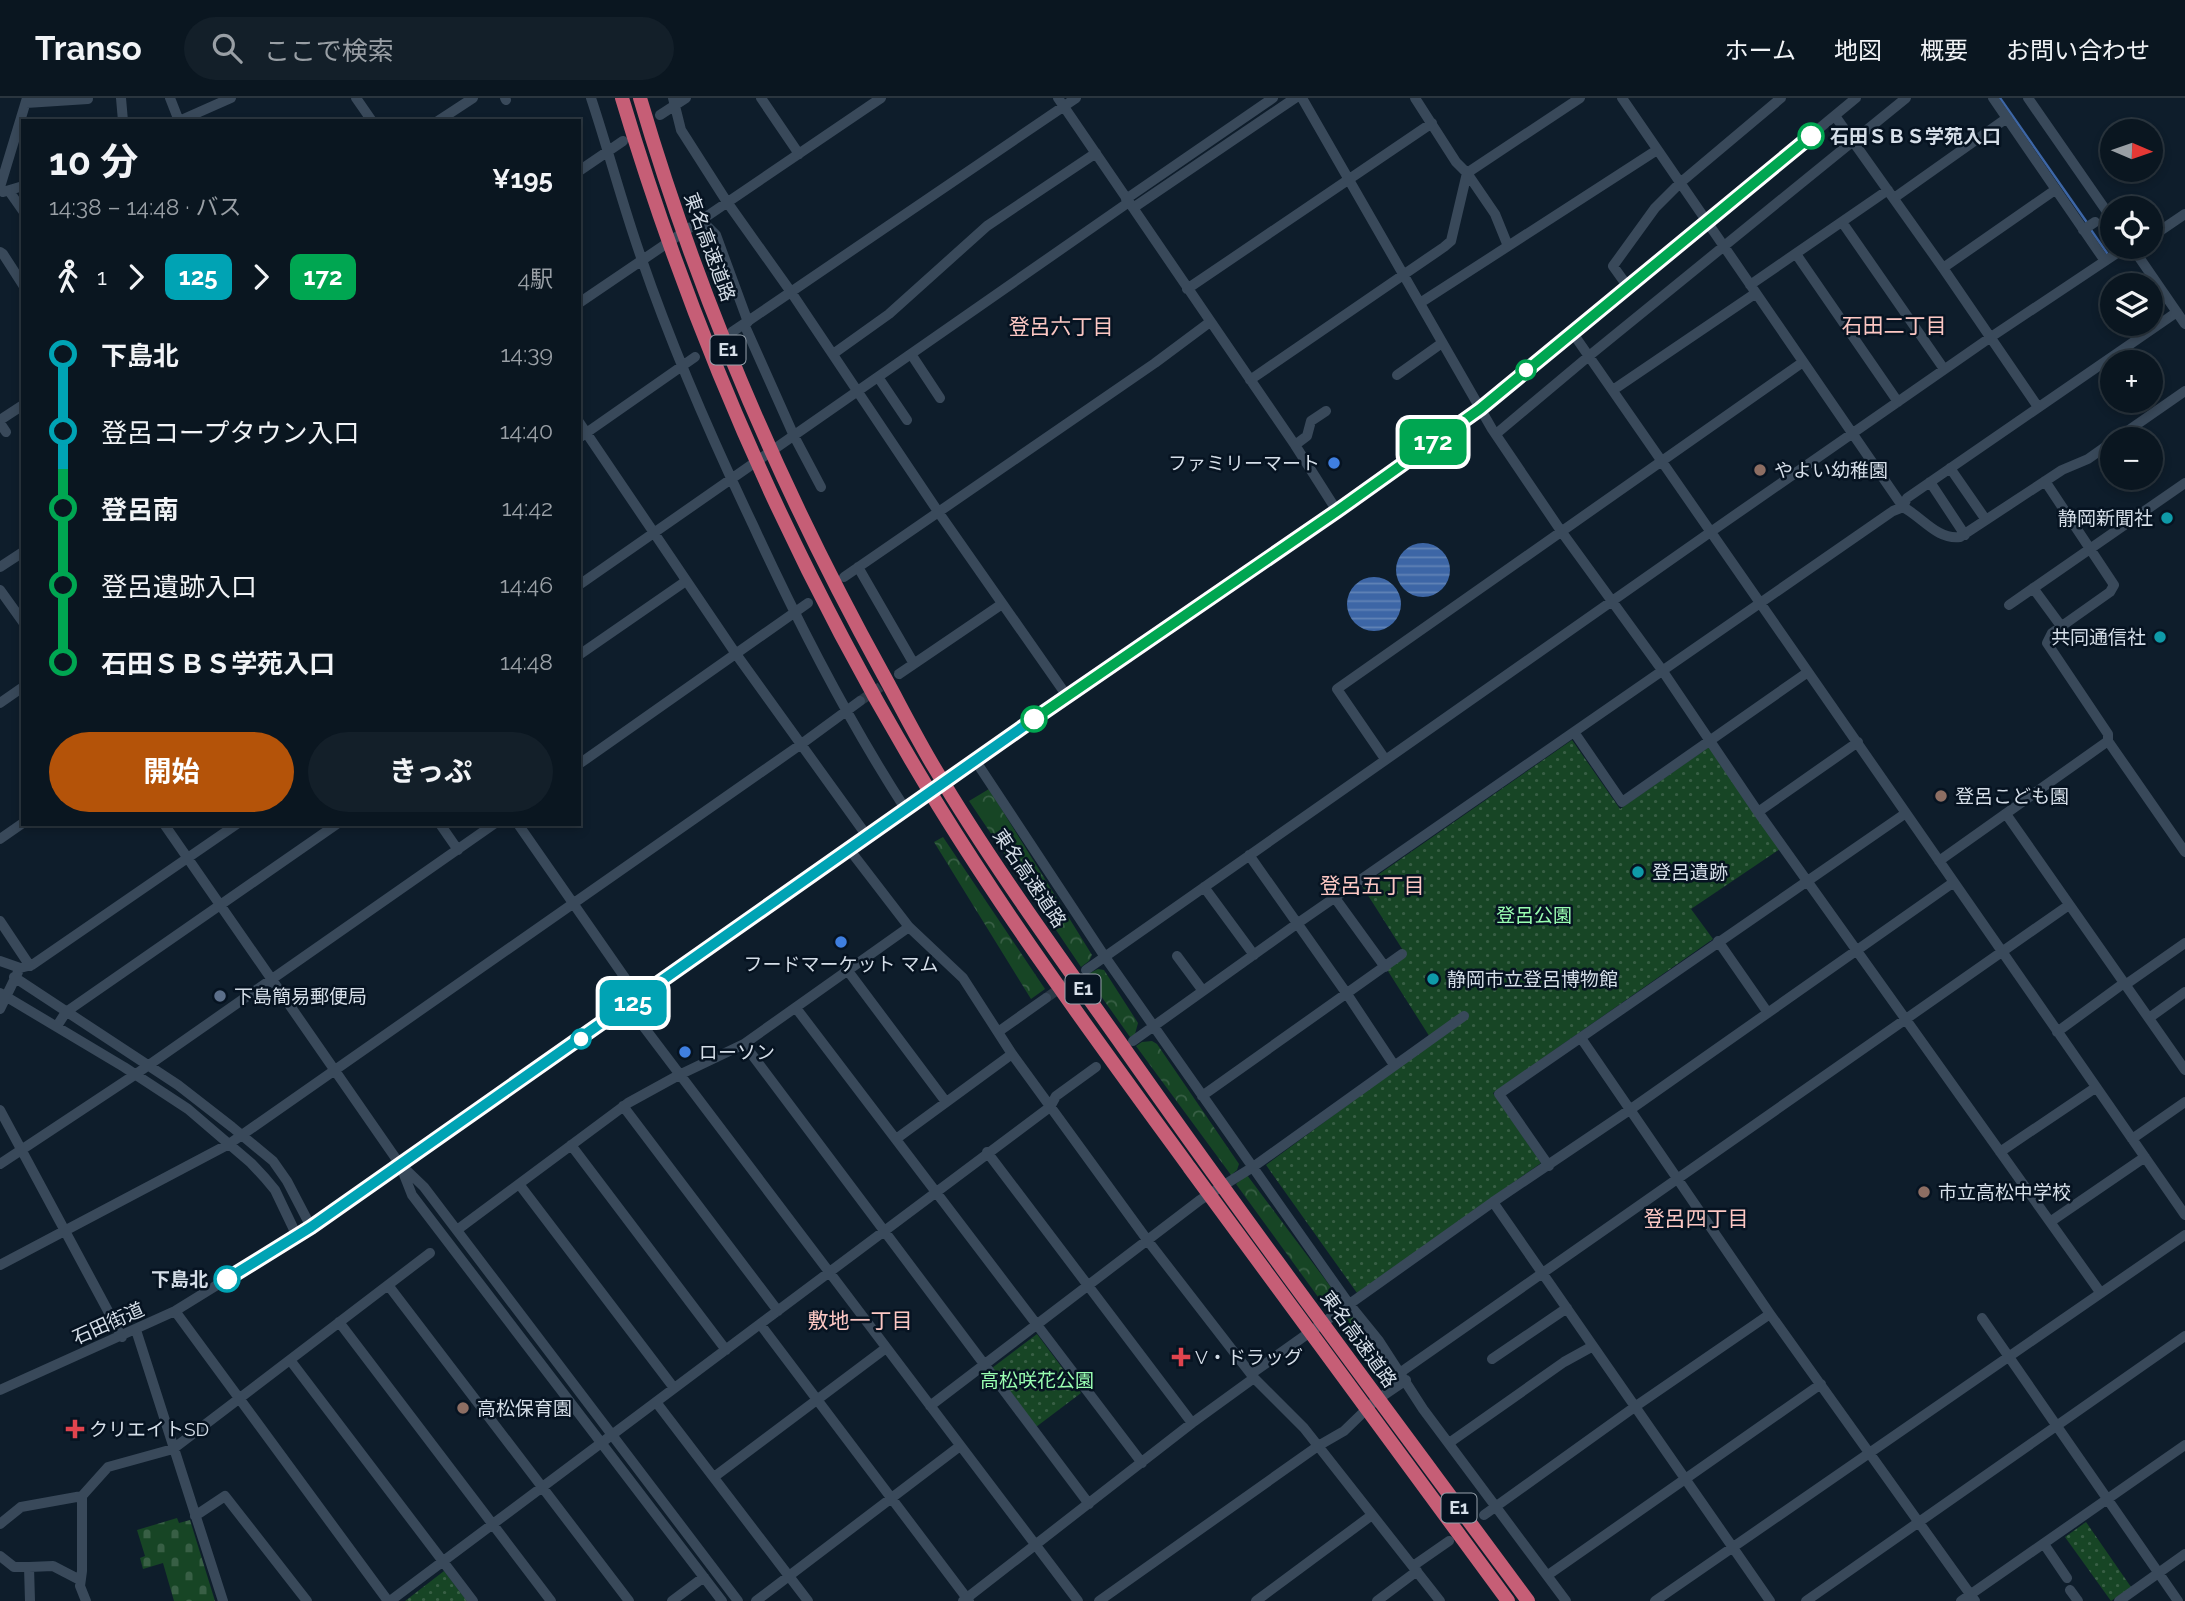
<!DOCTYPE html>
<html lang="ja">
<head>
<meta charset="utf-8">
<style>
	body { margin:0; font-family:Raleway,"Noto Sans JP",sans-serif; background:#131f29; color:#f1f3f6; height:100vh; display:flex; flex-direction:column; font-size:26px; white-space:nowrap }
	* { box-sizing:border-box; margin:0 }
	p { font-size:23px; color:#999fa5 }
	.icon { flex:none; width:38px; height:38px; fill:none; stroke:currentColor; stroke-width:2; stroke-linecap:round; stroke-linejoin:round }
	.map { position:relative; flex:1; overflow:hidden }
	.side { position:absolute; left:21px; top:21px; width:560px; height:707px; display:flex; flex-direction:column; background:#0a1620; border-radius:0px; box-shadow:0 4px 10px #0003,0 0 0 2px #2a353e }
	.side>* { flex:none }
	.badge { padding:0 14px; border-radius:10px; font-size:24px; line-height:46px }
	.needle { width:46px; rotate:92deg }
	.buttons { position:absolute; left:2100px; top:21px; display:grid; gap:14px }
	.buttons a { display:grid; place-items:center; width:63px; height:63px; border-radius:50%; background:#0a1620; box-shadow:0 4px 10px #0003,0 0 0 2px #2a353e; font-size:35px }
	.map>.badge { position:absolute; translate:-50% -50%; box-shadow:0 0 0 4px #fff }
	.legs { display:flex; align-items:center; gap:10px; height:77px; padding:0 28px; font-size:23px }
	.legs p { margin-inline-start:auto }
	.head { display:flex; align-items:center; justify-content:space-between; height:119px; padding:0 28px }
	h1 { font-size:38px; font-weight:700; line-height:52px }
	.cta { display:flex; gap:14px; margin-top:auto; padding:14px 28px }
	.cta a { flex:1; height:80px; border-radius:42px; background:#b45309; color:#fff; font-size:28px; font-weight:700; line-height:80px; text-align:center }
	.cta a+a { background:#131f29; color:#f1f3f6 }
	ul { padding:0 28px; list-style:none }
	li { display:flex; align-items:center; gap:24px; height:77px; font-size:26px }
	li i { display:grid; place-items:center; width:10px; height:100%; margin:0 9px; background:currentColor }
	li i::after { content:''; width:18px; height:18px; margin:-9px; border:5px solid; border-radius:50%; background:#0a1620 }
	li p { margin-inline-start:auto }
	li:first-child i { background:linear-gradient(#0000 50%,currentColor 0) }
	li:last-child i { background:linear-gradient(currentColor 50%,#0000 0) }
	header { display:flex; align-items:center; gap:42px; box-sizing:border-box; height:98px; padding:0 35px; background:#0a1620; border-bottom:2px solid #2a353e }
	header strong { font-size:33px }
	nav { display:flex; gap:38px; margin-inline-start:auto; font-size:24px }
	.search { width:490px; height:63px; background:#131f29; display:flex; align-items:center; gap:18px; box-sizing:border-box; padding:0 24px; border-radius:38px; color:#999fa5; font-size:26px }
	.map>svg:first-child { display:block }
	.grass { fill:url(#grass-dots) }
	.forest { fill:url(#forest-crowns) }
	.cemetery { fill:url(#cemetery-stones) }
	.water { fill:url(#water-rules) }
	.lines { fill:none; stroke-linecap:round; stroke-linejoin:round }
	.stream { stroke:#3d66a6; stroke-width:2.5 }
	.minor-tunnel { stroke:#2c3a47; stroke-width:10; stroke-dasharray:10 5; stroke-linecap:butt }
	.minor { stroke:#39495a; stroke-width:10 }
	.highway { stroke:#c65e76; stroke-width:14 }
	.line-1-casing { stroke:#fff; stroke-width:16 }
	.line-2-casing { stroke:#fff; stroke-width:16 }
	.line-1 { stroke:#00a3b4; stroke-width:10 }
	.line-2 { stroke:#00a651; stroke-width:10 }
	.stop-2-dot { fill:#fff; stroke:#00a651; stroke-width:3.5 }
	.shop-dot { fill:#3f7fe0; stroke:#061321; stroke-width:2.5 }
	.education-dot { fill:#8d6e63; stroke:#061321; stroke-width:2.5 }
	.culture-dot { fill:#0f9aa8; stroke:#061321; stroke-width:2.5 }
	.service-dot { fill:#5c6f8a; stroke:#061321; stroke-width:2.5 }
	.stop-1-dot { fill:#fff; stroke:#00a3b4; stroke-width:3.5 }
	.health-dot { fill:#e0444e; stroke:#061321; stroke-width:2.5 }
	.labels { text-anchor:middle; stroke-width:5; stroke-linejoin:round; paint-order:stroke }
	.shield { fill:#061321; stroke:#97a1ac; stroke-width:2 }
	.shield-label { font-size:18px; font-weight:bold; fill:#d5dee8 }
	.stop-label { font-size:19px; font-weight:bold; fill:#d5dee8; stroke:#061321; text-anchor:start }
	.street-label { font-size:19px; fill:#d5dee8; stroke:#061321 }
	.poi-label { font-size:19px; fill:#d5dee8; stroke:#061321; text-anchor:start }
	.park-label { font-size:19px; fill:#99feb1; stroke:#061321 }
	.neighbourhood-label { font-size:21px; fill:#fcc7c3; stroke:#061321 }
</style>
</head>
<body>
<header>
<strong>Transo</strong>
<div class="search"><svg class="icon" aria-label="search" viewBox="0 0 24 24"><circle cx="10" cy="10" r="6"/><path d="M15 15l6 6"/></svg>ここで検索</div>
<nav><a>ホーム</a><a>地図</a><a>概要</a><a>お問い合わせ</a></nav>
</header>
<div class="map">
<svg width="2185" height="1503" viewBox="0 0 2185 1503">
	<defs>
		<pattern id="grass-dots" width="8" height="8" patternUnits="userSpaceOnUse" patternTransform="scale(1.75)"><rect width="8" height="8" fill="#174525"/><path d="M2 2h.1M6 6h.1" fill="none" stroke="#385f45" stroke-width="1.8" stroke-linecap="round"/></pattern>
		<pattern id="forest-crowns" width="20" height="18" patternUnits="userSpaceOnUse" patternTransform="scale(1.75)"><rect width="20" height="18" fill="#174525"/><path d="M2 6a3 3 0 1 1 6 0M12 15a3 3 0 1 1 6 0" fill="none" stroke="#385f45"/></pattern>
		<pattern id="cemetery-stones" width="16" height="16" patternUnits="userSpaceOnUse" patternTransform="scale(1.75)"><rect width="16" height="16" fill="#174525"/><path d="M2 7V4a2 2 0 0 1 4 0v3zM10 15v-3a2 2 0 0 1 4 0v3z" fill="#385f45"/></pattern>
		<pattern id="water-rules" width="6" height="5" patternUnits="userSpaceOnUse" patternTransform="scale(1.75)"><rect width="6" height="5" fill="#3d66a6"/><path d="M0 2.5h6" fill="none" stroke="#6183b6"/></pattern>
	</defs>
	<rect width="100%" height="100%" fill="#0e1d2b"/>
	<path class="grass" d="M1572 642 1620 711 1709 649 1780 751 1691 811 1713 841 1493 995 1541 1065 1357 1195 1266 1067 1433 944 1386 870 1406 857 1362 788Z
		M1037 1236 1081 1295 1036 1329 992 1270Z
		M2086 1424 2131 1489 2111 1503 2065 1439Z
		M444 1473 467 1503H405Z"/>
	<path class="forest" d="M989 691 1092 857 1089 863 1081 869 969 703Z
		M943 739 1045 891 1031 901 934 744Z
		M1098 871 1104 872 1138 925 1135 936 1130 939 1086 877Z
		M1152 943 1157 946 1239 1066 1237 1072 1231 1077 1136 948 1142 944Z
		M1247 1077 1339 1200 1340 1205 1329 1214 1236 1086Z
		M1341 1217H1351L1389 1267 1390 1274 1383 1286 1336 1222Z"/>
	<path class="cemetery" d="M177 1420 179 1425 190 1422 215 1503H174L163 1465 143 1471 140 1460 145 1458 137 1432Z"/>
	<path class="water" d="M1396 472a27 27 0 1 1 54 0a27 27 0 1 1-54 0Z
		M1347 506a27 27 0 1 1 54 0a27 27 0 1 1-54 0Z"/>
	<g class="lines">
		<path class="stream" d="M2000 0 2088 126
			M2091 132 2107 155"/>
		<path class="minor-tunnel" d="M860 603 899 576
			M1046 900 1080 876"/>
		<path class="minor" d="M121 0 123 23
			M170 0 179 23 231 0
			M356 0 372 23
			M505 0 506 2
			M591 0C609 54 623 109 642 162 673 252 712 341 753 427 798 525 847 621 906 712
			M673 0 681 32 727 104 791 194 939 415 1067 598
			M761 0 799 56
			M1058 0 1295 347 1337 413
			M1302 0 1492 331 1561 433 1662 572 1758 714 2100 1194
			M1415 0 1456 64 1467 75 1495 116 1508 148
			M1622 0 1903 409
			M1993 0 2105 163
			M2028 0 2112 121
			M26 5 88 1
			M660 17 686 0
			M1835 18 1943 170 2038 309
			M438 23 473 0
			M579 73 623 43
			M0 89 27 0
			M9 93 23 113
			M3 94 23 88
			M1894 100 2007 20
			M1126 101 1273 0
			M1133 110 1295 0
			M701 122 716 137 748 224
			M1842 124 1944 271
			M2083 132 2095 124
			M2151 139 2185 116
			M2132 149 2185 226
			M0 154 3 156 23 187
			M1796 156 1898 304
			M1943 170 2055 92
			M1750 187 1888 92
			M1628 189 1613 168 1655 110 1680 85 1781 0
			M1187 191 1432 25
			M579 205 881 0
			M1420 205 1657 52
			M744 226 794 338 821 389
			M732 234 1076 0
			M1572 234 2185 1117
			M833 256 889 216 987 128 1096 55
			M911 256 940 300
			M1397 277 1442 245
			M878 279 907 322
			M1250 282 1444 149 1451 143 1467 75 1580 0
			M1613 292 1756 195
			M0 322 23 307
			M579 324 736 556 867 738
			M0 325 6 334
			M1496 336 1589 258 1906 0
			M579 340 695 259
			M2116 341 2185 293
			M1295 347 1307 338 1311 323 1326 313
			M1950 370 1986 422
			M1930 384 1965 437
			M1903 409 1907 400 2177 214
			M0 469 23 454
			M858 469 914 566
			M844 479 1155 265 1210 224
			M579 487 1129 104
			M2033 490 2061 528
			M0 492 23 524
			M2009 507 2185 385
			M579 557 686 483
			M899 576 1002 506
			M0 605 23 589
			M1574 634 1622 704 1808 574
			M2108 643 2185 754
			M1385 661 1337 591 1803 264
			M975 662 1105 859 1349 1206 1379 1243 1423 1311 1566 1503
			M579 666 808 505
			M1758 714 1858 644
			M2006 716 2185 972
			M164 726 399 1065 424 1089 738 1503
			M440 726 458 752
			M518 726 639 900
			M0 741 23 725
			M849 751 909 829 963 880 1012 956 1148 1143 1254 1280 1304 1330 1440 1503
			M1249 757 1347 896 1394 967
			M1939 763 2108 643V636L2047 545 2052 535 2110 494 2114 487 2045 383
			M1204 789 1254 857
			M1335 800 1385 869
			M0 823 30 868
			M1718 843 1768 915
			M1177 858 1203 893
			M0 863 20 870 32 867 237 726
			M1086 872 1712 433 1991 239 2126 149
			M848 873 946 1004
			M14 879 178 987 232 1029 273 1063 287 1083 311 1129
			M2125 887 2185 845
			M0 895 124 969 188 1011 251 1065 265 1080 275 1092 297 1138
			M628 908 1078 1503
			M796 910 1142 1365
			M0 911 18 874
			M2149 920 2185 894
			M57 928 66 914 337 726
			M998 934 1046 900
			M2057 934 2124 885
			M1581 940 1770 1216 1975 1503
			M1133 943 1298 825 1893 413 1903 409C1922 419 1937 442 1960 439L2062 372 2088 361 2112 344
			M744 946 1089 1406
			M1202 998 1402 856
			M623 1008 778 1213
			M0 1012 122 1239
			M896 1041 1012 956
			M2132 1041 2185 1004
			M571 1047 726 1252
			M987 1054 1192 1325
			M2000 1054 2095 990
			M0 1066 136 976 494 726
			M1549 1068 1499 996 1906 715
			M401 1069 412 1097 722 1503
			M519 1086 674 1290
			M1493 1104 1770 1503
			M2050 1124 2145 1059
			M457 1132 628 1005 679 977 744 946 909 829
			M0 1167 229 1046 800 647 860 603
			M388 1187 629 1503
			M175 1213 388 1503
			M1982 1220 2178 1503
			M339 1224 551 1503
			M760 1226 969 1503
			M136 1232 223 1503
			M1492 1261 1567 1210
			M290 1262 473 1503
			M1401 1274 2069 807
			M1251 1276 1493 1104 1631 1011 1954 784
			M0 1292 175 1213 311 1129 979 659 1337 413 1480 311 1856 0
			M656 1304 808 1503
			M930 1308 1200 1102 1253 1069 1464 918
			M1449 1345 1564 1264 1593 1248
			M714 1379 886 1250
			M1484 1417 1636 1308 1770 1216
			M195 1418 225 1398 307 1503
			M0 1426 21 1409 82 1398
			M2044 1446 2067 1480
			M0 1458 14 1469H29L30 1503
			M1413 1468 1449 1443
			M29 1469 53 1468 80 1482
			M1548 1477 1821 1286
			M2070 1492 2078 1503
			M86 1503 80 1488 82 1473V1398L108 1369 173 1351 430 1155
			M390 1503 1050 1009 1056 998 1096 969
			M672 1503 704 1479
			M756 1503 960 1348
			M963 1503 1192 1325 1254 1280
			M1099 1503 1318 1348 1344 1333 1375 1303 1406 1282
			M1256 1503 1372 1417
			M1377 1503 1417 1473
			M1655 1503 2185 1137
			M1806 1503 2185 1238
			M1961 1503 2185 1347
			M2119 1503 2185 1456"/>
		<path class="highway" d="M622 0C696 248 803 487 938 707 1015 832 1103 951 1189 1069 1295 1214 1401 1359 1508 1503
			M640 0C699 201 782 393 883 576 900 607 916 639 934 669 990 763 1054 851 1117 940 1250 1130 1390 1316 1528 1503"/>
	</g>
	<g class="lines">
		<defs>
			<path id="line-1" d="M227 1181 311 1129 1034 621"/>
			<path id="line-2" d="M1034 621 1337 413 1480 311 1811 38"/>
		</defs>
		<use href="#line-1" class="line-1-casing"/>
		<use href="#line-2" class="line-2-casing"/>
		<use href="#line-1" class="line-1"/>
		<use href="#line-2" class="line-2"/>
	</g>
	<g class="stop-2-dot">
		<circle cx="1811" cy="38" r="12"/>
		<circle cx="1526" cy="272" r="9"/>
		<circle cx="1034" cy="621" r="12"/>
	</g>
	<g class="shop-dot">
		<circle cx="1334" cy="365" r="7"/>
		<circle cx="841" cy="844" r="7"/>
		<circle cx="685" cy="954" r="7"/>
	</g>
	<g class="education-dot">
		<circle cx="1760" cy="372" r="7"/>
		<circle cx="1941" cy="698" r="7"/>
		<circle cx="1924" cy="1094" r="7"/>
		<circle cx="463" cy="1310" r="7"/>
	</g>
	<g class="culture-dot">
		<circle cx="2167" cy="420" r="7"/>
		<circle cx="2160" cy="539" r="7"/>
		<circle cx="1638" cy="774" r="7"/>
		<circle cx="1433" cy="881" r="7"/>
	</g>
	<circle class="service-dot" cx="220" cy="898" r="7"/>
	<g class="stop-1-dot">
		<circle cx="581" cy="941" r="9"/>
		<circle cx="227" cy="1181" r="12"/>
	</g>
	<g class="health-dot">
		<path d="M1177.5 1248.5h7v7h7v7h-7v7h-7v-7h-7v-7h7z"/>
		<path d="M71.5 1320.5h7v7h7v7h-7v7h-7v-7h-7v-7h7z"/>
	</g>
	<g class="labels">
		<g class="shield">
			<rect x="710.5" y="237.5" width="35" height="29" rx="5"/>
			<rect x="1065.5" y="876.5" width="35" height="29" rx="5"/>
			<rect x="1441.5" y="1395.5" width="35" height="29" rx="5"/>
		</g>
		<g class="shield-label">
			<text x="728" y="258">E1</text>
			<text x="1083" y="897">E1</text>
			<text x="1459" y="1416">E1</text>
		</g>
		<g class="stop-label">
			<text x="1830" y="45">石田ＳＢＳ学苑入口</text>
			<text x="208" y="1188" text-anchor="end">下島北</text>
		</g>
		<g class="street-label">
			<text transform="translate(710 149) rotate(70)" y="7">東名高速道路</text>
			<text transform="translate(1030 780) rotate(56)" y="7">東名高速道路</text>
			<text transform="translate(108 1225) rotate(-24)" y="7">石田街道</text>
			<text transform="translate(1359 1241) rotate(54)" y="7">東名高速道路</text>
		</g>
		<g class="poi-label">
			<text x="1320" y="372" text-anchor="end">ファミリーマート</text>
			<text x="1774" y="379">やよい幼稚園</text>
			<text x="2153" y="427" text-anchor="end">静岡新聞社</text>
			<text x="2146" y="546" text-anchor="end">共同通信社</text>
			<text x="1955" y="705">登呂こども園</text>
			<text x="1652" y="781">登呂遺跡</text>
			<text x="841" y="873" text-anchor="middle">フードマーケット マム</text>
			<text x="1447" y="888">静岡市立登呂博物館</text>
			<text x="234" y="905">下島簡易郵便局</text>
			<text x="699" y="961">ローソン</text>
			<text x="1938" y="1101">市立高松中学校</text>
			<text x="1195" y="1266">V・ドラッグ</text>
			<text x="477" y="1317">高松保育園</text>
			<text x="89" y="1338">クリエイトSD</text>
		</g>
		<g class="park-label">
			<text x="1534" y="824">登呂公園</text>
			<text x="1037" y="1289">高松咲花公園</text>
		</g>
		<g class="neighbourhood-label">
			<text x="1894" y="235">石田二丁目</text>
			<text x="1061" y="236">登呂六丁目</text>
			<text x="1372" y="795">登呂五丁目</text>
			<text x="1696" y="1128">登呂四丁目</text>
			<text x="860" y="1230">敷地一丁目</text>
		</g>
	</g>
</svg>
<div class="buttons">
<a><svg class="needle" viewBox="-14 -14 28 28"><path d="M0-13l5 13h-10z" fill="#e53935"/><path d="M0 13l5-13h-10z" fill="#999fa5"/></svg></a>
<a><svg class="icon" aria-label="locate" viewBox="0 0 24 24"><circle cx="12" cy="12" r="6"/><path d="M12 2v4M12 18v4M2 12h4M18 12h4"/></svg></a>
<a><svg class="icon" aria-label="layers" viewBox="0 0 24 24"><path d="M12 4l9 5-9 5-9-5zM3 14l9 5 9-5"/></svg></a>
<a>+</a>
<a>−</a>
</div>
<b class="badge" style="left:633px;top:905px;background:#00a3b4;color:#fff">125</b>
<b class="badge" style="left:1433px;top:344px;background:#00a651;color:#fff">172</b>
<section class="side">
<div class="head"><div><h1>10 分</h1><p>14:38 – 14:48 · バス</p></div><b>¥195</b></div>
<div class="legs"><svg class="icon" aria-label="walk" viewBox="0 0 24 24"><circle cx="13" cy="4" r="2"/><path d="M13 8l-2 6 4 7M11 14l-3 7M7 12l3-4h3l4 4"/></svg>1<svg class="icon" aria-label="forward" viewBox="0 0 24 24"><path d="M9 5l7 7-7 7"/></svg><b class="badge" style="background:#00a3b4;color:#fff">125</b><svg class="icon" aria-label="forward" viewBox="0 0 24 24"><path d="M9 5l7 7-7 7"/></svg><b class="badge" style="background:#00a651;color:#fff">172</b><p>4駅</p></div>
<ul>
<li><i style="color:#00a3b4"></i><b>下島北</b><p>14:39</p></li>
<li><i style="color:#00a3b4"></i><span>登呂コープタウン入口</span><p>14:40</p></li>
<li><i style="color:#00a651"></i><b>登呂南</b><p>14:42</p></li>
<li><i style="color:#00a651"></i><span>登呂遺跡入口</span><p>14:46</p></li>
<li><i style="color:#00a651"></i><b>石田ＳＢＳ学苑入口</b><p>14:48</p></li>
</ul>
<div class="cta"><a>開始</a><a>きっぷ</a></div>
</section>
</div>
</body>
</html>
